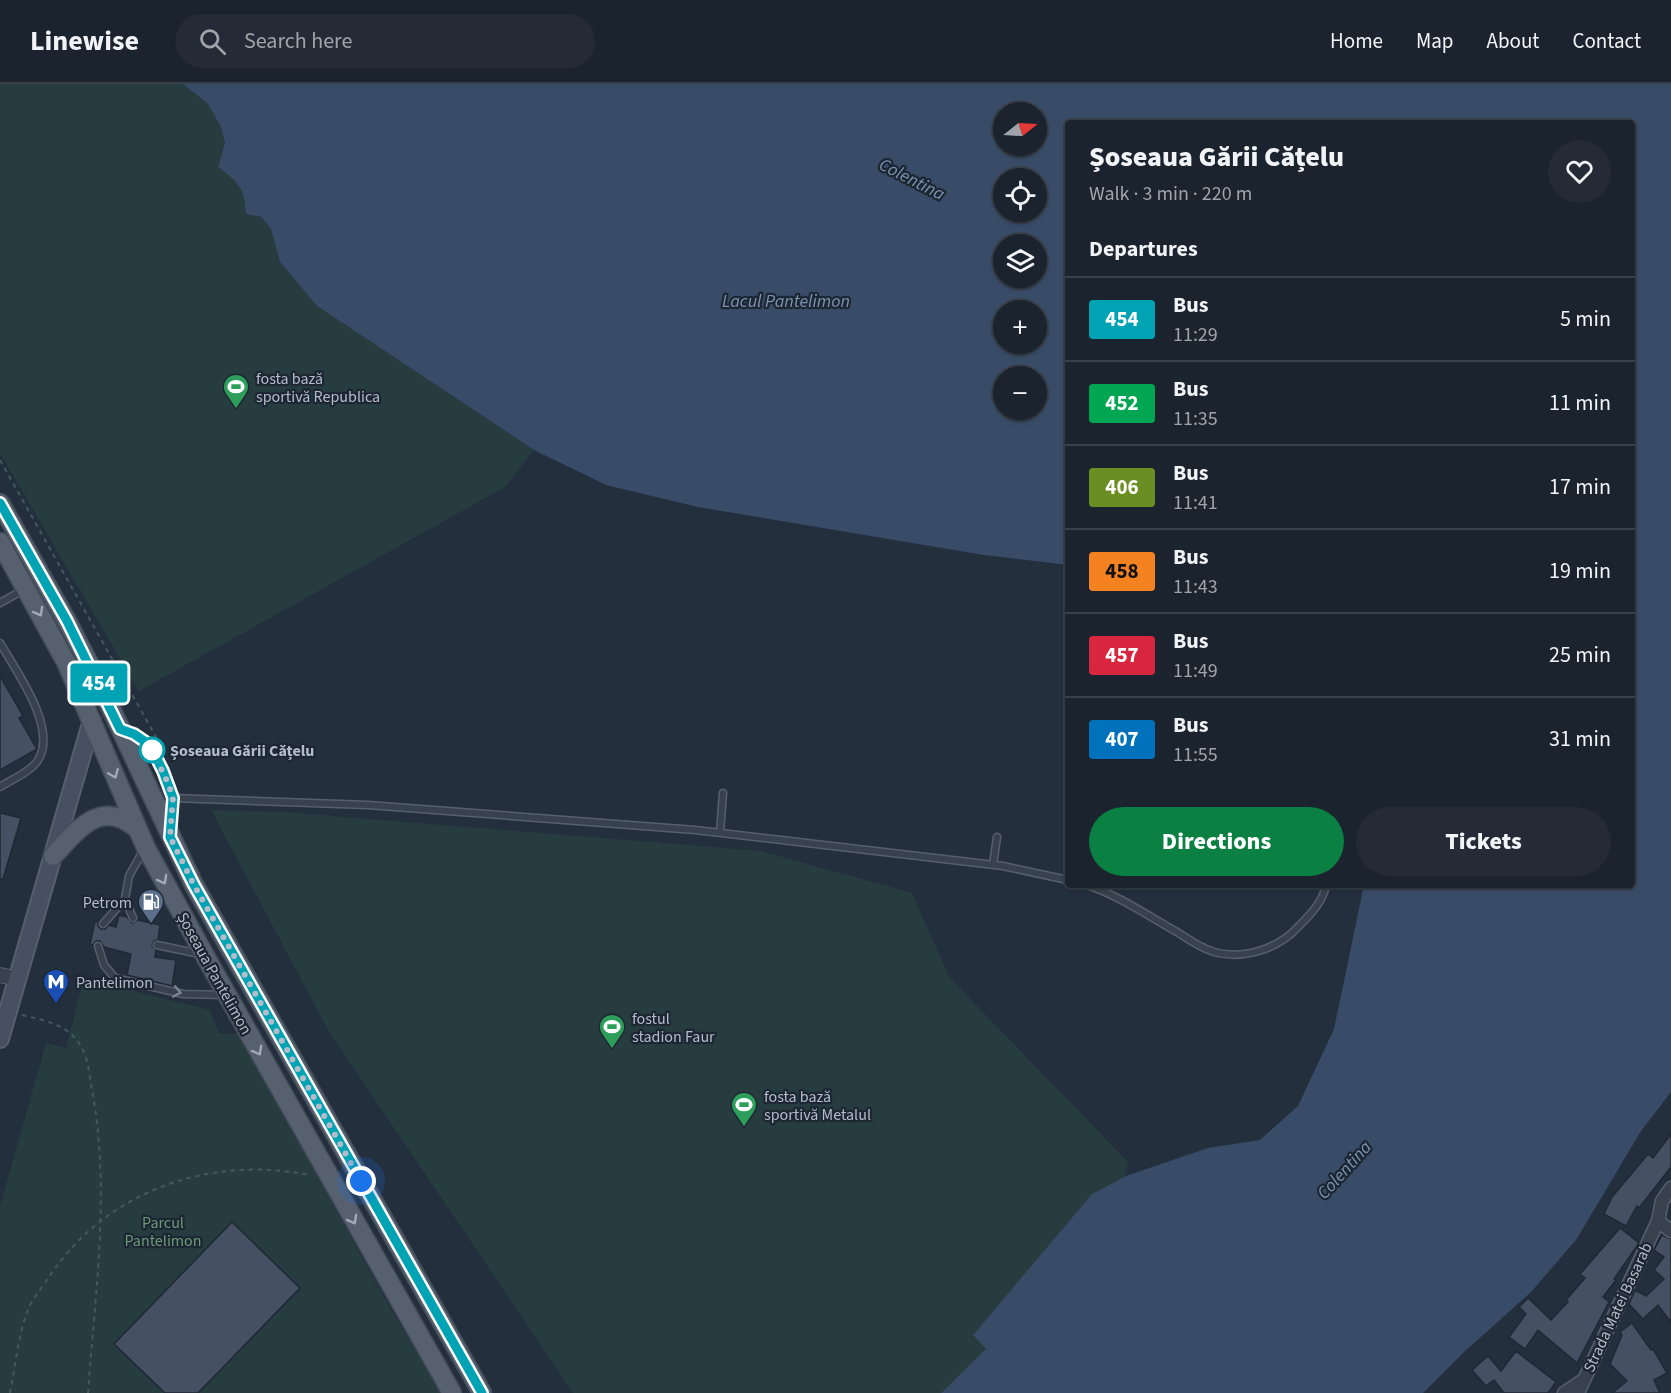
<!DOCTYPE html>
<html lang="en">
<head>
<meta charset="utf-8">
<style>
	body { margin:0; font-family:"Source Sans 3",sans-serif; background:#242b36; color:#f1f3f6; height:100vh; display:flex; flex-direction:column; font-size:22px; white-space:nowrap }
	* { box-sizing:border-box; margin:0 }
	p { font-size:20px; color:#a0a4aa }
	.icon { flex:none; width:33px; height:33px; fill:none; stroke:currentColor; stroke-width:2; stroke-linecap:round; stroke-linejoin:round }
	.map { position:relative; flex:1; overflow:hidden }
	.details { position:absolute; left:1065px; top:36px; width:570px; height:768px; display:flex; flex-direction:column; background:#1b232e; border-radius:6px; box-shadow:0 2px 4px #0004,0 0 0 2px #39404a }
	.details>* { flex:none }
	.badge { padding:0 12px; border-radius:4px; font-size:21px; line-height:39px }
	.needle { width:39px; rotate:72deg }
	.controls { position:absolute; left:993px; top:18px; display:grid; gap:12px }
	.controls a { display:grid; place-items:center; width:54px; height:54px; border-radius:50%; background:#1b232e; box-shadow:0 2px 4px #0004,0 0 0 2px #39404a; font-size:30px }
	.you { position:absolute; width:30px; height:30px; margin:-15px; border:4px solid #fff; border-radius:50%; background:#1a73e8; box-shadow:0 0 0 9px #1a73e833 }
	.map>.badge { position:absolute; translate:-50% -50%; box-shadow:0 0 0 3px #fff }
	h2 { padding:0 24px; font-size:22px; line-height:54px }
	.round { display:grid; place-items:center; flex:none; width:63px; height:63px; border-radius:32px; background:#242b36 }
	.head { display:flex; align-items:center; justify-content:space-between; height:102px; padding:0 24px }
	h1 { font-size:28px; font-weight:800; line-height:45px }
	.primary-button { display:flex; gap:12px; margin-top:auto; padding:12px 24px }
	.primary-button a { flex:1; height:69px; border-radius:36px; background:#0b8043; color:#fff; font-size:24px; font-weight:800; line-height:69px; text-align:center }
	.primary-button a+a { background:#242b36; color:#f1f3f6 }
	ul { padding:0; list-style:none }
	li { display:flex; align-items:center; gap:18px; height:84px; padding:0 24px; border-top:2px solid #39404a }
	li div { flex:1 }
	li b { display:block; font-size:22px }
	li em { font-style:normal }
	li .badge { min-width:66px; font-weight:700; text-align:center }
	header { display:flex; align-items:center; gap:36px; box-sizing:border-box; height:84px; padding:0 30px; background:#1b232e; border-bottom:2px solid #39404a }
	header strong { font-size:28px }
	nav { display:flex; gap:33px; margin-inline-start:auto; font-size:21px }
	.search { width:420px; height:54px; background:#242b36; display:flex; align-items:center; gap:15px; box-sizing:border-box; padding:0 21px; border-radius:33px; color:#a0a4aa; font-size:22px }
	.map>svg:first-child { display:block }
	.green { fill:#263c3f }
	.water { fill:#394c67; fill-rule:evenodd }
	.building { fill:#455162; stroke:#1f2835; stroke-width:1.5 }
	.lines { fill:none; stroke-linecap:round; stroke-linejoin:round }
	.service-casing { stroke:#565f6c; stroke-width:9 }
	.minor-casing { stroke:#565f6c; stroke-width:15 }
	.tertiary-casing { stroke:#565f6c; stroke-width:16 }
	.secondary-casing { stroke:#565f6c; stroke-width:20 }
	.primary-casing { stroke:#414a57; stroke-width:21 }
	.path { stroke:#44595c; stroke-width:2; stroke-dasharray:4.5 4.5; stroke-linecap:butt }
	.service { stroke:#38414e; stroke-width:6 }
	.minor { stroke:#38414e; stroke-width:12 }
	.tertiary { stroke:#38414e; stroke-width:14 }
	.secondary { stroke:#465061; stroke-width:16 }
	.primary { stroke:#56606e; stroke-width:18 }
	.oneway { stroke:#a1aab7 }
	.oneway2 { stroke:#7c8592 }
	.line-casing { stroke:#fff; stroke-width:14 }
	.line { stroke:#00a3b4; stroke-width:9 }
	.walk { stroke:#b4bcc9; stroke-width:6; stroke-dasharray:0 10.8 }
	.stop-dot { fill:#fff; stroke:#00a3b4; stroke-width:3 }
	.labels { text-anchor:middle; stroke-width:4.5; stroke-linejoin:round; paint-order:stroke }
	.poi-label { font-size:16px; fill:#b4bcc9; stroke:#1d2633; text-anchor:start }
	.stop-label { font-size:16px; font-weight:bold; fill:#b4bcc9; stroke:#1d2633; text-anchor:start }
	.street-label { font-size:16px; fill:#b4bcc9; stroke:#1d2633 }
	.park-label { font-size:16px; fill:#6b9a76; stroke:#1d2633 }
	.water-label { font-size:18px; font-style:italic; fill:#7c92b1; stroke:#1d2633 }
</style>
</head>
<body>
<header>
<strong>Linewise</strong>
<div class="search"><svg class="icon" aria-label="search" viewBox="0 0 24 24"><circle cx="10" cy="10" r="6"/><path d="M15 15l6 6"/></svg>Search here</div>
<nav><a>Home</a><a>Map</a><a>About</a><a>Contact</a></nav>
</header>
<div class="map">
<svg width="1671" height="1309" viewBox="0 0 1671 1309">
	<rect width="100%" height="100%" fill="#242f3e"/>
	<path class="green" d="M0 0H183L208 20 221 43 225 59 218 83C239 99 244 103 246 130L261 133 271 145 280 178 317 222 534 366 505 403 139 607 0 369Z
		M211 726 284 728 761 767 912 809 949 893 1128 1078 1126 1092 1092 1110 973 1251 986 1265 941 1309H573L328 946Z
		M83 897 114 902 210 926 219 949 239 950 392 1227 441 1309H0V1122L46 959 66 964Z"/>
	<path class="water" d="M183 0H1671V1008L1641 1047 1576 1156 1531 1208 1463 1269 1423 1309H941L986 1265 973 1251 1092 1110 1126 1092 1208 1064 1260 1056 1298 1022 1334 945 1364 801H1632V39H1068V481L984 471 698 423 606 401 534 366 317 222 280 178 271 145 261 133 246 130C244 103 239 99 218 83L225 59 221 43 208 20ZM1004 28H1036V62H1004ZM1004 94H1036V128H1004ZM1004 160H1036V194H1004ZM1004 226H1036V260H1004ZM1004 292H1036V326H1004Z"/>
	<path class="building" d="M0 592 23 632 19 634 37 665 0 686Z
		M0 729 21 734 3 795H0Z
		M119 831 127 833 132 839 138 836 160 841 158 856 154 857 152 862 156 866 155 873 176 876 172 902 127 891 131 870 104 863 100 857H96L93 861 90 860 95 837 98 838V842L101 845H105L109 841 116 843Z
		M1671 1050V1083L1639 1124 1637 1122 1626 1142 1604 1130 1612 1113 1633 1088 1648 1070 1653 1074Z
		M232 1138 300 1204 198 1309H165L114 1260Z
		M1620 1144 1639 1159 1614 1195 1616 1196 1603 1213 1609 1218 1577 1279 1538 1246 1525 1265 1509 1253 1526 1230 1519 1223 1528 1214 1551 1236 1568 1218 1566 1216 1585 1194 1580 1190Z
		M1662 1151 1671 1155V1238L1658 1221 1643 1235 1629 1220 1635 1206 1646 1212 1664 1195 1654 1186 1664 1173 1654 1166Z
		M1632 1239 1651 1266 1653 1265 1667 1289 1654 1296 1660 1309H1612L1627 1297 1610 1280 1622 1251 1620 1248Z
		M1516 1267 1556 1298 1548 1309H1504L1494 1296 1486 1302 1472 1286 1488 1272 1501 1287Z"/>
	<g class="lines">
		<defs>
			<path id="service" d="M0 519 23 506
				M0 559C16 587 61 648 36 679 28 689 11 696 0 703
				M126 647 150 661 168 699 173 714 171 738
				M173 714 368 721 695 746 1003 782 1068 796
				M720 749 723 709
				M993 781 997 753
				M1087 801C1119 812 1147 831 1177 848 1188 855 1200 864 1214 868 1243 876 1278 865 1298 843 1310 831 1323 818 1326 801
				M133 834 125 815 129 792 143 767
				M103 840 125 815
				M157 861 200 870
				M98 862 104 881 115 894 183 910 225 911"/>
			<path id="minor" d="M1658 1137 1671 1147
				M1564 1309 1582 1297
				M1578 1309 1658 1137 1662 1117 1671 1104"/>
			<path id="tertiary" d="M0 891 18 895"/>
			<path id="secondary" d="M0 955 92 636"/>
			<path id="primary" d="M0 419 67 537 97 595 194 801 482 1309
				M0 458 66 578 146 764 204 870 452 1309
				M53 772C78 746 100 714 136 744"/>
		</defs>
		<use href="#service" class="service-casing"/>
		<use href="#minor" class="minor-casing"/>
		<use href="#tertiary" class="tertiary-casing"/>
		<use href="#secondary" class="secondary-casing"/>
		<use href="#primary" class="primary-casing"/>
		<path class="path" d="M0 376 156 653
			M22 931C47 937 71 941 83 966 89 979 90 997 93 1011 110 1109 95 1211 88 1309
			M10 1309C15 1283 18 1254 27 1228 31 1216 42 1204 49 1193 106 1107 209 1071 309 1091"/>
		<use href="#service" class="service"/>
		<use href="#minor" class="minor"/>
		<use href="#tertiary" class="tertiary"/>
		<use href="#secondary" class="secondary"/>
		<use href="#primary" class="primary"/>
	</g>
	<defs><path id="oneway-chevron" d="M-2-3.5L2.5 0L-2 3.5" fill="none" stroke-width="1.6" stroke-linecap="round" stroke-linejoin="round" transform="scale(1.5)"/></defs>
	<g class="oneway">
		<use href="#oneway-chevron" transform="translate(39 528) rotate(61)"/>
		<use href="#oneway-chevron" transform="translate(114 690) rotate(68)"/>
		<use href="#oneway-chevron" transform="translate(163 796) rotate(61)"/>
		<use href="#oneway-chevron" transform="translate(258 967) rotate(61)"/>
		<use href="#oneway-chevron" transform="translate(353 1136) rotate(61)"/>
	</g>
	<use class="oneway2" href="#oneway-chevron" transform="translate(177 908) rotate(11)"/>
	<g class="lines">
		<defs>
			<path id="line" d="M0 419 67 537 120 645 134 650 150 661 163 687 173 714 170 753 194 801 482 1309"/>
		</defs>
		<use href="#line" class="line-casing"/>
		<use href="#line" class="line"/>
		<path class="walk" d="M152 666 168 699 173 714 170 753 194 801 361 1097"/>
	</g>
	<defs>
		<symbol id="stadium-pin" viewBox="-11 -11 22 30"><path d="M0 17L-7.5 6A9.5 9.5 0 1 1 7.5 6Z" fill="#2e9e5b" stroke="#1d2633"/><path d="M0-5a6.5 5 0 1 0 0 10a6.5 5 0 1 0 0-10ZM-3.5-1.8h7v3.6h-7Z" fill="#fff"/></symbol>
		<symbol id="fuel-pin" viewBox="-11 -11 22 30"><path d="M0 17L-7.5 6A9.5 9.5 0 1 1 7.5 6Z" fill="#5c6f8a" stroke="#1d2633"/><path d="M-5.5-6h7V0h2V4h1.3V-2.5L3-4.5l.8-.8L6-3V5H2.5V1h-1V6h-7ZM-4.2-4.7v3.2H.2V-4.7Z" fill="#fff"/></symbol>
		<symbol id="metro-pin" viewBox="-11 -11 22 30"><path d="M0 17L-7.5 6A9.5 9.5 0 1 1 7.5 6Z" fill="#1a4fb4" stroke="#1d2633"/><path d="M-5.5 5V-5H-3L0 0L3-5H5.5V5H3V-.5L0 4L-3-.5V5Z" fill="#fff"/></symbol>
	</defs>
	<g fill-rule="evenodd">
		<use href="#stadium-pin" x="221" y="288" width="30" height="40"/>
		<use href="#fuel-pin" x="136" y="803" width="30" height="40"/>
		<use href="#metro-pin" x="41" y="883" width="30" height="40"/>
		<use href="#stadium-pin" x="597" y="928" width="30" height="40"/>
		<use href="#stadium-pin" x="729" y="1006" width="30" height="40"/>
	</g>
	<circle class="stop-dot" cx="152" cy="666" r="12"/>
	<g class="labels">
		<g class="poi-label">
			<text x="256" y="300">fosta bază<tspan x="256" dy="18">sportivă Republica</tspan></text>
			<text x="132" y="824" text-anchor="end">Petrom</text>
			<text x="76" y="904">Pantelimon</text>
			<text x="632" y="940">fostul<tspan x="632" dy="18">stadion Faur</tspan></text>
			<text x="764" y="1018">fosta bază<tspan x="764" dy="18">sportivă Metalul</tspan></text>
		</g>
		<g class="stop-label">
			<text x="170" y="672">Șoseaua Gării Cățelu</text>
		</g>
		<g class="street-label">
			<text transform="translate(215 889) rotate(61)" y="6">Șoseaua Pantelimon</text>
			<text transform="translate(1617 1223) rotate(-65)" y="6">Strada Matei Basarab</text>
		</g>
		<g class="park-label">
			<text x="163" y="1144">Parcul<tspan x="163" dy="18">Pantelimon</tspan></text>
		</g>
		<g class="water-label">
			<text transform="translate(912 95) rotate(27)" y="6">Colentina</text>
			<text x="786" y="223">Lacul Pantelimon</text>
			<text transform="translate(1344 1086) rotate(-48)" y="6">Colentina</text>
		</g>
	</g>
</svg>
<div class="controls">
<a><svg class="needle" viewBox="-14 -14 28 28"><path d="M0-13l5 13h-10z" fill="#e53935"/><path d="M0 13l5-13h-10z" fill="#a0a4aa"/></svg></a>
<a><svg class="icon" aria-label="locate" viewBox="0 0 24 24"><circle cx="12" cy="12" r="6"/><path d="M12 2v4M12 18v4M2 12h4M18 12h4"/></svg></a>
<a><svg class="icon" aria-label="layers" viewBox="0 0 24 24"><path d="M12 4l9 5-9 5-9-5zM3 14l9 5 9-5"/></svg></a>
<a>+</a>
<a>−</a>
</div>
<div class="you" style="left:361px;top:1097px"></div>
<b class="badge" style="left:99px;top:599px;background:#00a3b4;color:#fff">454</b>
<section class="details">
<div class="head"><div><h1>Șoseaua Gării Cățelu</h1><p>Walk · 3 min · 220 m</p></div><a class="round"><svg class="icon" aria-label="heart" viewBox="0 0 24 24"><path d="M12 20l-8-8c-3-5 5-10 8-4 3-6 11-1 8 4z"/></svg></a></div>
<h2>Departures</h2>
<ul>
<li><span class="badge" style="background:#00a3b4;color:#fff">454</span><div><b>Bus</b><p>11:29</p></div><em>5 min</em></li>
<li><span class="badge" style="background:#00a651;color:#fff">452</span><div><b>Bus</b><p>11:35</p></div><em>11 min</em></li>
<li><span class="badge" style="background:#6b8e23;color:#fff">406</span><div><b>Bus</b><p>11:41</p></div><em>17 min</em></li>
<li><span class="badge" style="background:#f58220;color:#111">458</span><div><b>Bus</b><p>11:43</p></div><em>19 min</em></li>
<li><span class="badge" style="background:#d7263d;color:#fff">457</span><div><b>Bus</b><p>11:49</p></div><em>25 min</em></li>
<li><span class="badge" style="background:#0072bc;color:#fff">407</span><div><b>Bus</b><p>11:55</p></div><em>31 min</em></li>
</ul>
<div class="primary-button"><a>Directions</a><a>Tickets</a></div>
</section>
</div>
</body>
</html>
